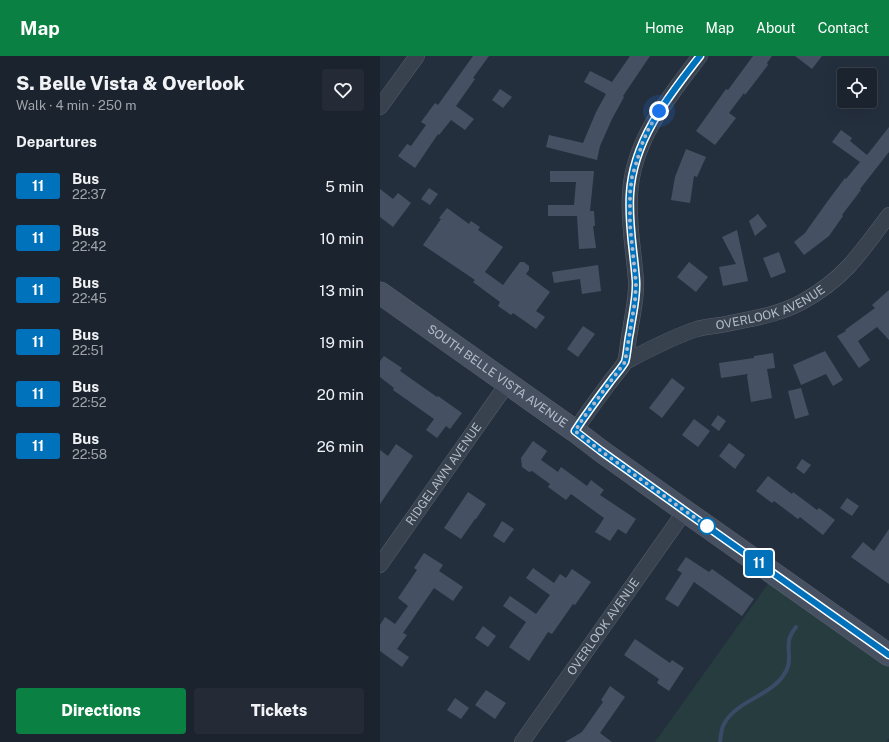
<!DOCTYPE html>
<html lang="en">
<head>
<meta charset="utf-8">
<style>
	body { margin:0; font-family:"Public Sans",sans-serif; background:#242b36; color:#f1f3f6; height:100vh; display:flex; flex-direction:column; font-size:15px; white-space:nowrap }
	* { box-sizing:border-box; margin:0 }
	p { font-size:13px; color:#a0a4aa }
	.icon { flex:none; width:22px; height:22px; fill:none; stroke:currentColor; stroke-width:2; stroke-linecap:round; stroke-linejoin:round }
	.map { position:relative; flex:1; overflow:hidden }
	.details { display:flex; flex-direction:column; background:#1b232e; width:380px }
	.details>* { flex:none }
	.badge { padding:0 8px; border-radius:3px; font-size:14px; line-height:26px }
	.fabs { position:absolute; left:457px; top:12px; display:grid; gap:8px }
	.fabs a { display:grid; place-items:center; width:40px; height:40px; border-radius:4px; background:#1b232e; box-shadow:0 4px 16px #0002,0 0 0 1px #39404a; font-size:20px }
	.you { position:absolute; width:20px; height:20px; margin:-10px; border:3px solid #fff; border-radius:50%; background:#1a73e8; box-shadow:0 0 0 6px #1a73e833 }
	.map>.badge { position:absolute; translate:-50% -50%; box-shadow:0 0 0 2px #fff }
	h2 { padding:0 16px; font-size:15px; line-height:36px }
	.round { display:grid; place-items:center; flex:none; width:42px; height:42px; border-radius:4px; background:#242b36 }
	.summary { display:flex; align-items:center; justify-content:space-between; height:68px; padding:0 16px }
	h1 { font-size:19px; font-weight:800; line-height:30px }
	.primary-button { display:flex; gap:8px; margin-top:auto; padding:8px 16px }
	.primary-button a { flex:1; height:46px; border-radius:4px; background:#0b8043; color:#fff; font-size:16px; font-weight:800; line-height:46px; text-align:center }
	.primary-button a+a { background:#242b36; color:#f1f3f6 }
	ul { padding:0; list-style:none }
	li { display:flex; align-items:center; gap:12px; height:52px; padding:0 16px }
	li div { flex:1 }
	li b { display:block; font-size:15px }
	li em { font-style:normal }
	li .badge { min-width:44px; font-weight:700; text-align:center }
	header { display:flex; align-items:center; gap:24px; box-sizing:border-box; height:56px; padding:0 20px; background:#0b8043; color:#fff }
	header strong { font-size:19px }
	nav { display:flex; gap:22px; margin-inline-start:auto; font-size:14px }
	main { display:flex; flex:1; min-height:0 }
	.map>svg:first-child { display:block }
	.green { fill:#263c3f }
	.lines { fill:none; stroke-linecap:round; stroke-linejoin:round }
	.stream { stroke:#394c67; stroke-width:4 }
	.building { fill:#455162 }
	.street-casing { stroke:#565f6c; stroke-width:16 }
	.secondary-casing { stroke:#565f6c; stroke-width:23 }
	.street { stroke:#38414e; stroke-width:15 }
	.secondary { stroke:#465061; stroke-width:22 }
	.line-casing { stroke:#fff; stroke-width:9 }
	.line { stroke:#0072bc; stroke-width:6 }
	.walk { stroke:#b4bcc9; stroke-width:4; stroke-dasharray:0 7.2 }
	.stop-dot { fill:#fff; stroke:#0072bc; stroke-width:2 }
	.labels { text-anchor:middle; stroke-width:3; stroke-linejoin:round; paint-order:stroke }
	.street-label { font-size:12px; fill:#b4bcc9; stroke:#1d2633 }
</style>
</head>
<body>
<header>
<strong>Map</strong>
<nav><a>Home</a><a>Map</a><a>About</a><a>Contact</a></nav>
</header>
<main>
<section class="details">
<div class="summary"><div><h1>S. Belle Vista &amp; Overlook</h1><p>Walk · 4 min · 250 m</p></div><a class="round"><svg class="icon" aria-label="heart" viewBox="0 0 24 24"><path d="M12 20l-8-8c-3-5 5-10 8-4 3-6 11-1 8 4z"/></svg></a></div>
<h2>Departures</h2>
<ul>
<li><span class="badge" style="background:#0072bc;color:#fff">11</span><div><b>Bus</b><p>22:37</p></div><em>5 min</em></li>
<li><span class="badge" style="background:#0072bc;color:#fff">11</span><div><b>Bus</b><p>22:42</p></div><em>10 min</em></li>
<li><span class="badge" style="background:#0072bc;color:#fff">11</span><div><b>Bus</b><p>22:45</p></div><em>13 min</em></li>
<li><span class="badge" style="background:#0072bc;color:#fff">11</span><div><b>Bus</b><p>22:51</p></div><em>19 min</em></li>
<li><span class="badge" style="background:#0072bc;color:#fff">11</span><div><b>Bus</b><p>22:52</p></div><em>20 min</em></li>
<li><span class="badge" style="background:#0072bc;color:#fff">11</span><div><b>Bus</b><p>22:58</p></div><em>26 min</em></li>
</ul>
<div class="primary-button"><a>Directions</a><a>Tickets</a></div>
</section>
<div class="map">
<svg width="509" height="686" viewBox="0 0 509 686">
	<rect width="100%" height="100%" fill="#242f3e"/>
	<path class="green" d="M395 518 509 599V682L506 686H275Z"/>
	<g class="lines">
		<path class="stream" d="M340 686C341 680 341 673 344 668 355 646 389 640 403 620 413 607 407 598 409 584 410 579 413 575 416 571"/>
	</g>
	<path class="building" d="M93 0H109L93 22 95 23 76 50 94 63 85 74 71 64 59 79 58 78 35 112 18 100 27 88 31 90 46 69 41 66 55 47 58 49Z
		M250 0H270L243 40 244 41 232 63 220 90 217 104 166 91 169 79 203 87 216 56 226 38 204 26 210 15 232 26Z
		M373 0H392L387 7 388 9 365 39 364 37 349 57 356 62 335 89 316 75 346 33 348 34Z
		M415 0H442L432 13Z
		M120 33 132 41 123 52 112 44Z
		M509 71V96L480 133 481 134 462 159 463 160 449 180 424 199 414 186 425 177 447 146 465 122 466 123 480 106 452 86 461 74 472 82 470 85 487 99Z
		M306 93 326 101 317 121 314 120 310 147 291 144 295 121Z
		M170 115H214L210 155H214L215 170H213L216 192 199 193 197 160H168V149H194L196 126H170Z
		M49 132 58 138 50 149 41 143Z
		M0 133 13 143 18 137 31 147 13 171 0 161Z
		M67 152 89 168 91 165 100 171 98 174 123 191 105 216 123 229 140 206H144L149 210V214L146 218 170 236 156 255 165 261 156 273 133 257 131 259 118 250 120 246 93 226 95 224 43 189 61 163 59 162Z
		M378 158 387 170 375 180 369 165Z
		M357 174 368 225 343 230 339 211 356 208 342 181Z
		M399 196 406 216 391 222 383 202Z
		M309 206 328 221 316 236 297 221Z
		M218 209 221 235 202 238 200 223 174 227 172 216Z
		M509 234V284L497 271 478 285 490 304 479 312 457 280 466 275 465 274 495 252 492 249Z
		M203 270 215 278 198 301 187 293Z
		M445 295 463 324 453 330 446 318 421 329 413 309Z
		M393 297 395 312 387 313 392 342 371 346 367 320 368 318 341 322 339 307 374 302V300Z
		M4 300 22 312 20 315 57 341 58 340 82 357 70 373 66 370 57 382 46 374 54 363 13 334 14 332 0 321V305Z
		M292 322 305 332 282 362 269 352Z
		M421 332 429 359 415 363 408 335Z
		M338 359 346 365 339 375 331 369Z
		M314 363 330 375 318 391 302 379Z
		M153 385 167 395 161 404 178 416 181 411 207 430 211 424 224 434 220 439 256 463 246 478 238 473 230 485 215 476 224 462 191 438 186 444 168 431 170 428 152 415 149 416 142 411 141 402Z
		M349 387 365 399 355 413 339 400Z
		M16 388 33 400 0 448V394L8 400Z
		M422 403 431 409 424 418 416 412Z
		M388 420 412 438 413 436 437 454 439 452 455 464 443 479 420 461 418 463 394 445 392 447 376 435Z
		M88 436 106 448 96 463H95L81 483 64 472Z
		M467 442 479 450 472 460 460 452Z
		M122 465 134 473 124 487 113 480Z
		M509 473V528L471 501 483 486 494 495Z
		M44 497 63 509 59 515 83 531 73 545 54 532 23 577 27 579 17 593 29 601 22 611 0 595V569L5 561 15 568 28 550 18 542 37 514 34 512Z
		M306 501 329 516 332 513 374 543 362 560 314 526 298 551 285 543 302 517 297 514Z
		M153 512 174 527 180 518 186 522 192 513 211 526 195 549 193 548 172 578 168 576 149 605 129 591 146 566 123 550 130 540 156 558 170 539 146 522Z
		M103 570 116 580 108 591 95 582Z
		M255 583 290 607 292 604 304 612 289 635 277 627 279 623 244 599Z
		M230 630 245 641 220 677 232 686H185L202 676 223 646 221 644Z
		M106 634 126 647 115 663 95 649Z
		M75 642 89 652 81 663 67 654Z"/>
	<g class="lines">
		<defs>
			<g id="street">
				<path d="M0 51 37 0"/>
				<path id="s1" d="M245 306C268 294 292 281 317 273 324 271 333 270 341 269 369 263 396 260 422 246 438 237 455 225 468 211 483 195 496 176 509 159"/>
				<path d="M195 375C206 358 218 342 230 326 235 319 241 313 245 306 247 301 248 283 250 276 252 260 257 242 256 225 254 196 248 168 250 138 253 84 288 42 320 0"/>
				<path id="s2" d="M0 509 127 328"/>
				<path id="s3" d="M142 686 305 455"/>
			</g>
			<g id="secondary">
				<path id="s4" d="M0 237 195 375 221 395 305 455 509 599"/>
			</g>
		</defs>
		<use href="#street" class="street-casing"/>
		<use href="#secondary" class="secondary-casing"/>
		<use href="#street" class="street"/>
		<use href="#secondary" class="secondary"/>
	</g>
	<g class="lines">
		<defs>
			<path id="line" d="M320 0C288 41 253 84 250 138 248 168 254 196 256 225 257 242 252 260 250 276 248 283 247 301 245 306 241 313 235 319 230 326 218 342 206 358 195 375L221 395 305 455 509 599"/>
		</defs>
		<use href="#line" class="line-casing"/>
		<use href="#line" class="line"/>
		<path class="walk" d="M279 55 268 74 262 88 252 121 250 137V169L256 227 255 245 245 306 204 361 195 375 221 395 305 455 327 470"/>
	</g>
	<circle class="stop-dot" cx="327" cy="470" r="8"/>
	<g class="labels">
		<g class="street-label">
			<text dy="4" stroke="none"><textPath href="#s1" startOffset="156">OVERLOOK AVENUE</textPath></text>
			<text dy="4" stroke="none"><textPath href="#s4" startOffset="144">SOUTH BELLE VISTA AVENUE</textPath></text>
			<text dy="4" stroke="none"><textPath href="#s2" startOffset="111">RIDGELAWN AVENUE</textPath></text>
			<text dy="4" stroke="none"><textPath href="#s3" startOffset="141">OVERLOOK AVENUE</textPath></text>
		</g>
	</g>
</svg>
<div class="fabs">
<a><svg class="icon" aria-label="locate" viewBox="0 0 24 24"><circle cx="12" cy="12" r="6"/><path d="M12 2v4M12 18v4M2 12h4M18 12h4"/></svg></a>
</div>
<div class="you" style="left:279px;top:55px"></div>
<b class="badge" style="left:379px;top:507px;background:#0072bc;color:#fff">11</b>
</div>
</main>
</body>
</html>
